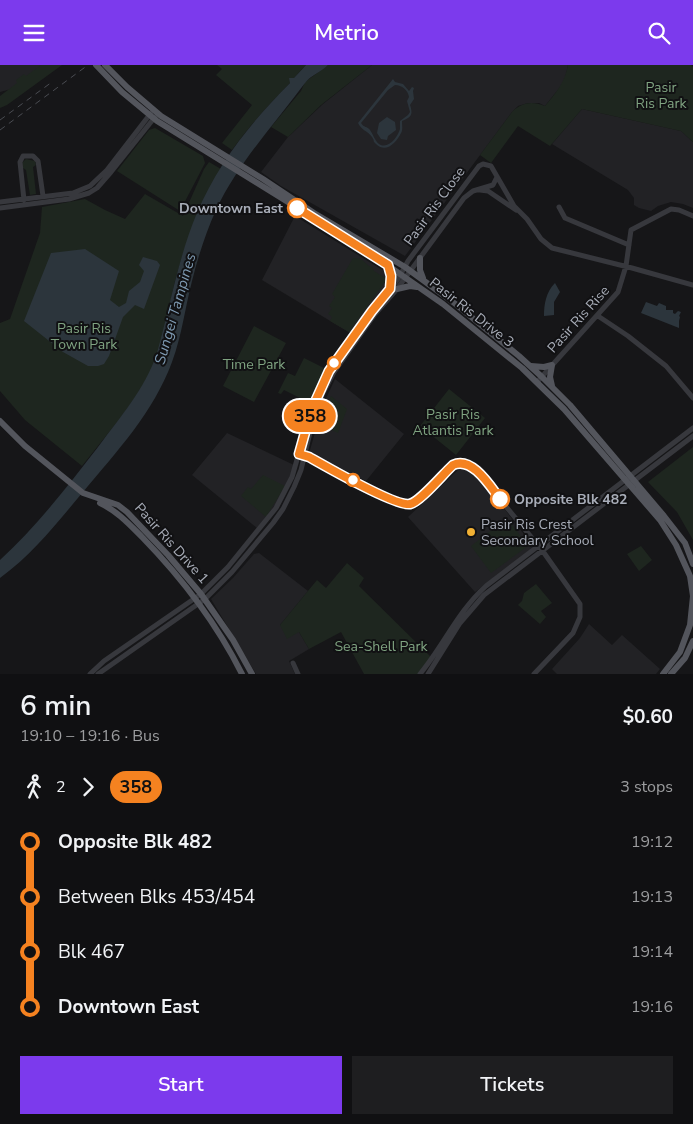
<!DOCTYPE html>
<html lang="en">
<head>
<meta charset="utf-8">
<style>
	body { margin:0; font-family:"Nunito Sans",sans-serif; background:#1e1e20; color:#f1f3f6; height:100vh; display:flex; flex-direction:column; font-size:19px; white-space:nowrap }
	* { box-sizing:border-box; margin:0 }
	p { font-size:16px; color:#9c9d9f }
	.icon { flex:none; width:28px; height:28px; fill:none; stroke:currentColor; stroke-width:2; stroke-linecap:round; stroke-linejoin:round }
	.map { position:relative; height:609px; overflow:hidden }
	.drawer { display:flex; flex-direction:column; background:#101012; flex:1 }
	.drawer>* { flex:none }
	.badge { padding:0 10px; border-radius:16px; font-size:18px; line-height:32px }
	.map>.badge { position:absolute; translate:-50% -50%; box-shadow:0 0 0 2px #fff }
	.legs { display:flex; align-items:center; gap:8px; height:55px; padding:0 20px; font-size:16px }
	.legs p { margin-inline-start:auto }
	.summary { display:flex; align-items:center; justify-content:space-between; height:85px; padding:0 20px }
	h1 { font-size:28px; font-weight:600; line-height:38px }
	.cta { display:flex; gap:10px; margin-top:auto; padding:10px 20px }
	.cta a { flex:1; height:58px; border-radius:0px; background:#7c3aed; color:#fff; font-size:20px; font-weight:600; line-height:58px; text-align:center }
	.cta a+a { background:#1e1e20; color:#f1f3f6 }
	ul { padding:0 20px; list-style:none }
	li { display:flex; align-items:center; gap:18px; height:55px; font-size:19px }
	li i { display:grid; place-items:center; width:8px; height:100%; margin:0 6px; background:currentColor }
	li i::after { content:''; width:12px; height:12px; margin:-6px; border:4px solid; border-radius:50%; background:#101012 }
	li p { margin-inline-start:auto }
	li:first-child i { background:linear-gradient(#0000 50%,currentColor 0) }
	li:last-child i { background:linear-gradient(currentColor 50%,#0000 0) }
	header { display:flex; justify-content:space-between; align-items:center; height:65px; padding:0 20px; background:#7c3aed; color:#fff; font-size:22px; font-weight:600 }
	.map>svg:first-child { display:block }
	.built { fill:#222225 }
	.green { fill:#1e261f }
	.water { fill:#2c353c; fill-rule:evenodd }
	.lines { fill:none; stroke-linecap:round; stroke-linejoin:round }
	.minor { stroke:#37383d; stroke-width:5 }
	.major { stroke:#53555c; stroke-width:6 }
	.rail { stroke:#4a4c52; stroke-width:1; stroke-dasharray:6 5; stroke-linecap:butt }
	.line-1-casing { stroke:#fff; stroke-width:11 }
	.line-1 { stroke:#f58220; stroke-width:8 }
	.stop-1-dot { fill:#fff; stroke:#f58220; stroke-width:2.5 }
	.poi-dot { fill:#f2b134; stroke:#111113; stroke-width:2 }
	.labels { text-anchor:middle; stroke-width:4; stroke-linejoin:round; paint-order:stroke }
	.park-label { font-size:14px; fill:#7fa381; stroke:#111113 }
	.street-label { font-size:14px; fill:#a8adb8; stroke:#111113 }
	.stop-label { font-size:14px; font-weight:bold; fill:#a8adb8; stroke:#111113; text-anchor:end }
	.poi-label { font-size:14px; fill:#a8adb8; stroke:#111113; text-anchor:start }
	.water-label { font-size:15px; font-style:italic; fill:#7f9bb3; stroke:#111113 }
</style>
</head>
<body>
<header><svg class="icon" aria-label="menu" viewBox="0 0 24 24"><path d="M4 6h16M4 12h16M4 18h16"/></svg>Metrio<svg class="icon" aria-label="search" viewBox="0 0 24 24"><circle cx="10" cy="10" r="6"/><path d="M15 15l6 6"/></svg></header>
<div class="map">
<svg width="693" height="609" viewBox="0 0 693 609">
	<rect width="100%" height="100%" fill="#161618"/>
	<path class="built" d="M0 0H44L11 24 0 27Z
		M372 0H568L565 14 561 21 545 41 539 38H528L518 41 512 47 405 191 281 121 261 107 288 72 323 39Z
		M582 44 681 66 693 77V143L683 139 671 137 658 141 651 146 639 143 634 140V133L628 125 552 79Z
		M295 151 392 211 352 269 262 215Z
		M335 314 404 369 366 416 312 389 310 385 323 340Z
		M227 368 294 400 283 430 257 463 192 410Z
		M465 402 475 406 533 481 530 485 475 527 408 452 458 405Z
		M259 488 308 526 280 560 299 567 309 584 289 596 295 609H256L211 534 233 513 254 489Z
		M589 559 612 580 622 570 660 604 656 609H557L552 604 580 573Z"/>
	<path class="green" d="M41 0H62L7 40 0 43V31L17 18 16 15 24 9 26 11Z
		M217 0H306C299 6 295 13 288 20 268 41 249 61 232 85L222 78 252 40 216 10 222 4Z
		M328 0H372L321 40 288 72 271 62 301 26 305 17Z
		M568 0H691L693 2V77L681 66 582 44 550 81 518 61 491 98 480 90 512 47C522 37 532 36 545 41 556 28 565 17 568 0Z
		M155 63 203 91 205 98 180 146 117 106 149 65Z
		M26 94 35 96 36 100 33 102 36 129 30 130 26 105 23 103 22 98Z
		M209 97 221 104C199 139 186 176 175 216 168 245 164 278 151 305 134 340 106 370 82 401L25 355 0 326V258L10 254 40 168 42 142 85 134 105 145 125 154 145 129 183 151 204 104Z
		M353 193 361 194 369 201 372 202 374 206 387 214 349 267 330 256 332 252 328 249 332 243 329 241 335 232 332 229Z
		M254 261 286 278 254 337 223 321Z
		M304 293 326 304 307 342 298 338 300 333 284 325 281 329 278 328 288 308 295 311Z
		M449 324 485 353 456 390 420 361Z
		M331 331 347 344 338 368 319 359Z
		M693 382V475L677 447 648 417Z
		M263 410 285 421 266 452 241 431 248 422 251 424Z
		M507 453 528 481 491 508 471 481Z
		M641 481 652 495 639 506 627 489Z
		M347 498 364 513 359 521 431 592 418 609H364L341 567 309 584 299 567 287 574 280 560 317 515 326 523Z
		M536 519 552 538 541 546 546 552 540 559 518 540 522 536 524 528Z"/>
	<path class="water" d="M306 0H328C321 7 311 10 305 18 274 60 238 98 216 145 206 167 198 192 192 216 185 243 182 270 172 297 153 348 118 385 83 427 56 459 34 488 0 513V495C37 461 67 422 98 382 120 352 145 324 157 288 170 242 178 193 197 148 218 98 252 56 290 18L289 13H294Z
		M393 14 395 17 403 19 409 26 412 22 414 23 413 26 414 34 410 40C413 49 412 52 402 56 402 60 403 65 401 68 397 77 386 89 376 79 371 74 376 78 372 72 368 66 361 65 358 58ZM395 20C402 20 408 25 409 32L407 36 410 47 408 50 400 56C400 59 400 62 400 64 398 72 388 85 379 79 375 76 373 69 370 65 367 61 364 63 361 58L388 25Z
		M387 52 395 57 396 65 388 71 387 75 381 74 377 68 379 58Z
		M85 184 119 206 110 235 119 242 126 238 129 226 140 217 144 206 139 200 143 192 157 196 160 200 144 244 135 240 123 252 109 291 104 299 98 301H88L63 287 24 256 51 188Z
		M555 218 560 227 554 237V250L544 251C544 239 546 227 555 218Z
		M646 237 657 241 659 238 666 241V245H673V248L675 249 678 246 681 247 679 251 680 252 679 256V263L641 248Z"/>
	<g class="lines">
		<path class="minor" d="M480 125 488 126 516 145
			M24 135 20 97 23 91H33L38 96 43 131
			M0 137 73 128 90 121 107 105 151 48
			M559 142 565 153 629 180
			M0 143 69 134 89 128 97 123 111 107 155 52
			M598 251 628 271 666 301 693 333
			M537 317 618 227 626 201 631 165 671 144 679 145 693 151
			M302 390C323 397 395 443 410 439 421 436 444 408 453 400 461 396 467 398 474 403L542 485 580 539V552L573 568 534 609
			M293 598 298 609
			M90 609 104 596 201 529 228 502 276 443 292 412 311 346 336 294 398 214 408 196 479 101 483 99 491 101 514 141 527 154 541 174 552 183 632 203 693 220
			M98 609 205 534 232 507 273 458 283 444 294 422 301 405 315 347 323 328 334 307 375 249 397 224 464 133 473 126 493 120 497 112
			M420 609C444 580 458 546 486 521L693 363
			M428 609 460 558 484 530 693 371"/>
		<path class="major" d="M96 0 122 27 157 56 367 186 443 239 522 303 564 344 660 455 676 480 690 511 693 531 690 560 680 587 663 609
			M105 0 127 22 161 51 263 114 314 148 405 202 453 237 519 291 542 312 570 340 664 451 685 478 693 499
			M420 193V205L423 213
			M388 201 391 211 390 224
			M397 224 410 221 417 222
			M531 301 544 302 552 300 550 312 552 321
			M0 356 25 381 83 428 118 440 127 447 168 490 201 529 233 575 252 609
			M100 438C117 446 129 459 142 472 181 512 217 559 242 609
			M671 609 685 593 693 576"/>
		<path class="rail" d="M0 55 52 17
			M0 65 88 0"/>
	</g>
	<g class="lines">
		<defs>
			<path id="line-1" d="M297 143 388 200 391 211 390 224 372 246 329 306 311 346 299 389 309 392C325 401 396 442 410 439 420 437 444 408 453 400 472 391 490 421 500 434"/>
		</defs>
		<use href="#line-1" class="line-1-casing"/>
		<use href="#line-1" class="line-1"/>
	</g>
	<g class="stop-1-dot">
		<circle cx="297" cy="143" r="9"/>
		<circle cx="334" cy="298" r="6"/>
		<circle cx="353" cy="415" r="6"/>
		<circle cx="500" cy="434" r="9"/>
	</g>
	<circle class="poi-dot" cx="471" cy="467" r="5"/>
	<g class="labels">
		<g class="park-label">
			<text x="661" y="27">Pasir<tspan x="661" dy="16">Ris Park</tspan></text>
			<text x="84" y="268">Pasir Ris<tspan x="84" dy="16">Town Park</tspan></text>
			<text x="254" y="304">Time Park</text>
			<text x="453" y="354">Pasir Ris<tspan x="453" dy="16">Atlantis Park</tspan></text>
			<text x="381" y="586">Sea-Shell Park</text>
		</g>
		<g class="street-label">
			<text transform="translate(434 141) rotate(-54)" y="5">Pasir Ris Close</text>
			<text transform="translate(472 247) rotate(38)" y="5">Pasir Ris Drive 3</text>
			<text transform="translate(578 254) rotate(-48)" y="5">Pasir Ris Rise</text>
			<text transform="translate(172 478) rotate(48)" y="5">Pasir Ris Drive 1</text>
		</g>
		<g class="stop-label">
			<text x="283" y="148">Downtown East</text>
			<text x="514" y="439" text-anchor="start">Opposite Blk 482</text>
		</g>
		<g class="poi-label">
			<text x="481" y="464">Pasir Ris Crest<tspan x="481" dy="16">Secondary School</tspan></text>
		</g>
		<g class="water-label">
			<text transform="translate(175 244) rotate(-74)" y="5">Sungei Tampines</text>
		</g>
	</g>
</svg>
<b class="badge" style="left:310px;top:351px;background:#f58220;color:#111">358</b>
</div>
<section class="drawer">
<div class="summary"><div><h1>6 min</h1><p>19:10 – 19:16 · Bus</p></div><b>$0.60</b></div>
<div class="legs"><svg class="icon" aria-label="walk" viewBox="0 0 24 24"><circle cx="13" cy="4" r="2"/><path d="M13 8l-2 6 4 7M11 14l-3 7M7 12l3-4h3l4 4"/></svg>2<svg class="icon" aria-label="forward" viewBox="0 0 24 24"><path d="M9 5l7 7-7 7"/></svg><b class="badge" style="background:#f58220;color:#111">358</b><p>3 stops</p></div>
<ul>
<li><i style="color:#f58220"></i><b>Opposite Blk 482</b><p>19:12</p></li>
<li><i style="color:#f58220"></i><span>Between Blks 453/454</span><p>19:13</p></li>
<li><i style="color:#f58220"></i><span>Blk 467</span><p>19:14</p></li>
<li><i style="color:#f58220"></i><b>Downtown East</b><p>19:16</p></li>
</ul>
<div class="cta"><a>Start</a><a>Tickets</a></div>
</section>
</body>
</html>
